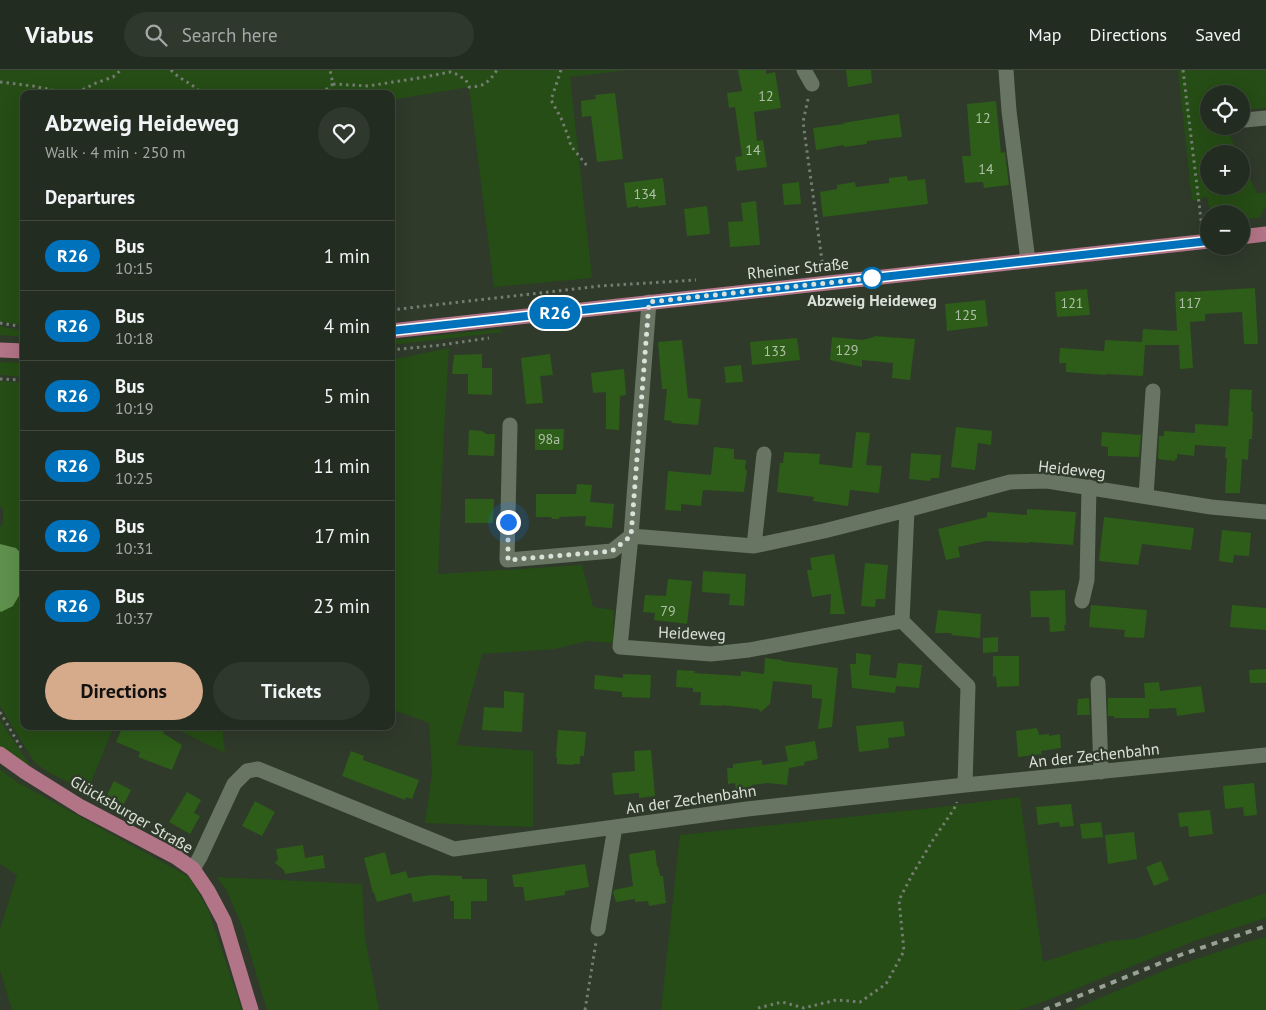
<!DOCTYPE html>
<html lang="en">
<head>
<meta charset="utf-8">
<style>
	body { margin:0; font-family:"PT Sans",sans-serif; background:#2f382d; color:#f1f3f6; height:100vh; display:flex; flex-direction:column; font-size:19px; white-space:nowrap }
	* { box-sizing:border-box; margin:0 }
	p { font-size:16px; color:#a3a7a5 }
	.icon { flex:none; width:28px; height:28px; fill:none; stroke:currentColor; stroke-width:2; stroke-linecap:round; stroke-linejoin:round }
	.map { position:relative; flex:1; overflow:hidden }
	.side { position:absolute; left:20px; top:20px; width:375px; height:640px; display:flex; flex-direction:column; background:#232c20; border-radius:10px; box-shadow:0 5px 20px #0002,0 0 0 1px #40483e }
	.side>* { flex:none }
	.badge { padding:0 10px; border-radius:16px; font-size:18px; line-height:32px }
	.tools { position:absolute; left:1200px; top:15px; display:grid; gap:10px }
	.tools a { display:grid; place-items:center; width:50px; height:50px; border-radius:50%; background:#232c20; box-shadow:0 5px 20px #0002,0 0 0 1px #40483e; font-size:25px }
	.you { position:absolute; width:25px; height:25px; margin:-12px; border:4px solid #fff; border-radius:50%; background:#1a73e8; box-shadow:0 0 0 8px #1a73e833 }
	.map>.badge { position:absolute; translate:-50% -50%; box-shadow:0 0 0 2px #fff }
	h2 { padding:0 25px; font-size:19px; line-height:45px }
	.round { display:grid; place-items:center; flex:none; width:52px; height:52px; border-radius:26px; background:#2f382d }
	.headline { display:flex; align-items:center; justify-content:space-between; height:85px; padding:0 25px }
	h1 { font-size:24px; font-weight:700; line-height:38px }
	.button { display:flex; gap:10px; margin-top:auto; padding:10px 25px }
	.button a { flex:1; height:58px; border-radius:30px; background:#d6ab8b; color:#111; font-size:20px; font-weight:700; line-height:58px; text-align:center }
	.button a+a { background:#2f382d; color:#f1f3f6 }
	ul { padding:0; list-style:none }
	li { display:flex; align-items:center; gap:15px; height:70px; padding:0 25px; border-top:1px solid #40483e }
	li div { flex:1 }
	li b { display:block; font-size:19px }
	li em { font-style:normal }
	li .badge { min-width:55px; font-weight:700; text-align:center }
	header { display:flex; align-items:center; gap:30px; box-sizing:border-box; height:70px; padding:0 25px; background:#232c20; border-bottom:1px solid #40483e }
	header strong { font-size:24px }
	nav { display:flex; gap:28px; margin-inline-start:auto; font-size:18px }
	.search { width:350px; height:45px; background:#2f382d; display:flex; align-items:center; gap:12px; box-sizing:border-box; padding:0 18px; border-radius:28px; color:#a3a7a5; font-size:19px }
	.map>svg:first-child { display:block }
	.green { fill:#264d15 }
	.water { fill:#5f904c }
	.building { fill:#2d5d18 }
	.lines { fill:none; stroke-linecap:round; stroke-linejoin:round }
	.path { stroke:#747d71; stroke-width:3; stroke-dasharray:2.5 4; stroke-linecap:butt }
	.minor { stroke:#687563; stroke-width:15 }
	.major { stroke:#b27487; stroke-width:15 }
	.rail { stroke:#99a196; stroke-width:4; stroke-dasharray:6 6; stroke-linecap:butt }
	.line-casing { stroke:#fff; stroke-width:11 }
	.line { stroke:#0072bc; stroke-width:8 }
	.walk { stroke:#dae1d8; stroke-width:5; stroke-dasharray:0 9 }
	.stop-dot { fill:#fff; stroke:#0072bc; stroke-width:2.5 }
	.labels { text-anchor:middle; stroke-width:4.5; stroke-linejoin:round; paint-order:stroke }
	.number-label { font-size:14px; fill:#afc0a8 }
	.street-label { font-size:16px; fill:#dae1d8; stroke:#2f3a2b }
	.stop-label { font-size:16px; font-weight:bold; fill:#dae1d8; stroke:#2f3a2b }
</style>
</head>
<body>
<header>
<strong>Viabus</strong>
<div class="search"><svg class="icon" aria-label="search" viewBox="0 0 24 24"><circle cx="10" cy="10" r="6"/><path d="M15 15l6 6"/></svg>Search here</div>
<nav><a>Map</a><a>Directions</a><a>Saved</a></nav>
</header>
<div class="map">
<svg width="1266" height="940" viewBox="0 0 1266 940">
	<rect width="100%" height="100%" fill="#2f3a2b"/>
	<path class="green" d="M0 0H627L570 7 592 208 494 217 469 17 391 30V24H24V256L0 251Z
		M1178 0H1266V38L1241 40V24H1209V56H1229L1230 66 1238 84H1209V116H1241V90L1257 123H1266V137L1264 138 1260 148 1241 149V144H1211L1207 127 1192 131Z
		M0 256 24 261V267L0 265Z
		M500 259 503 262 391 275V270Z
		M449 278 444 363 438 504 582 495 593 537 614 540 613 573 587 571 555 579 482 584 457 675 533 681V757L425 753 432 703 429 653 391 639V290Z
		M0 292 24 293V307L0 305Z
		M0 311 24 313V487L16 478 0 474V457L3 453V439L0 436Z
		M24 517V656H114L88 720C72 714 45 703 33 690L0 636V541L13 536Z
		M0 650 31 697C19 693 9 685 0 677Z
		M170 656H222L225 683Z
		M0 699 17 712 189 807 208 839 242 940H12L0 900V859L17 805 0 794Z
		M1020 727 1043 892 1109 871 1135 869 1260 825 1266 824V848L1197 870 1048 930 1019 940H661L680 765 941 737Z
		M217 807 362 814 365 868 379 940H267L242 856 227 821Z
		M1266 867V940H1072L1170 898 1250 871Z"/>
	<path class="water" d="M0 474 16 478 24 487V517L13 536 1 542 0 541Z"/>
	<path class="building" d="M738 0H766V4L775 2 781 38 754 42 757 71 763 70 767 97 737 101 735 87 742 86 735 37 729 38 727 23 742 21Z
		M846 0H871L872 13 848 17Z
		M615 23 623 89 597 92 591 46 582 47 581 31 596 29 595 25Z
		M996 31 1001 83 1005 82 1009 115 984 118 983 112 965 113 962 86H971L967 34Z
		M899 44 902 67 867 71V74L844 77V75L816 80 813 58 844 54 843 53Z
		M907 106 908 111 925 109 928 134 823 147 820 122 837 119V115L855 112 856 117 889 113V108Z
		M663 108 666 135 639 138 638 136 627 138 624 113Z
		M799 112 801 134 784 135 782 114Z
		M756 131 760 175 730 177 728 152 743 151 741 133Z
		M707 136 710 164 687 166 684 139Z
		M1255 218 1258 274H1244L1242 242 1205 244V251L1190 252 1193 298 1180 299 1179 275H1145L1143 306 1106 304V305L1066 302V293H1059L1060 278 1104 281 1105 270 1142 272 1143 259 1177 261 1175 222 1187 221 1188 222Z
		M1087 219 1090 245 1057 247 1055 222Z
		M985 230 988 256 947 261 945 234Z
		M874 266 915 269 910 310 892 308 893 293 862 290V297L830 290 832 267 862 270 874 267Z
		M797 268 800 290 752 295 750 272Z
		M682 270 688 328 701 329 698 355 671 353 672 351 664 350 667 319H662L658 272Z
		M482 284V298H492V325L468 324V304H452L454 285Z
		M550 284 553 305 540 306 543 333 526 334 521 288Z
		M741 295 743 312 726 313 724 297Z
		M624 299 626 325 620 326 619 360 606 359V322L593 323 591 303Z
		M1230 319 1252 320 1251 341 1253 342 1252 369H1249L1248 390 1242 389 1240 423H1225L1227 388H1225L1226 377 1195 375 1194 386 1177 384V389H1175V391L1158 389 1159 366H1164V361L1195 363V354L1228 356Z
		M956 357 992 361 991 375 978 373 975 400 951 397Z
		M535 359H564L563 380H535Z
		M469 360 482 361 486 364H495L494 386 468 385Z
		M856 362 870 363 866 395 882 396 879 423 850 420 848 436 813 431 814 427 777 422 780 393H783L784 382 820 384 819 394 852 398Z
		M1102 362 1141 365 1139 387 1108 386V377L1101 376Z
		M714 377 734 379V389L746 390 745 399 747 401 744 422 703 420 701 436 681 434V441L665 440 668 401 711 405Z
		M911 383 941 385 939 408H931L930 411 909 409Z
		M577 414 592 415 590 432 614 434 612 458 585 456 586 446 560 447 558 449H552L551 447H536V424H576Z
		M465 429H494L493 453H465Z
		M1027 439 1076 442 1073 475 1029 472V473L986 471 958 477 960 487 946 490 938 459 987 447V442L1027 445Z
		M1104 447 1194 458 1191 480 1142 474 1138 495 1099 491Z
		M1222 460 1251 463 1249 486 1234 485 1233 493 1219 491Z
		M834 484 841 522 845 544H830L831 524 812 527 807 500H812L810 488Z
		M865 493 888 495 885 529H876L875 537 861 536Z
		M703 501 746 504 744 536 729 535 730 524 702 522Z
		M668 509 692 511 687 554 654 550 655 543 643 542 645 525 666 526Z
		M1065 520 1066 555H1064L1065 561 1050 562 1049 547H1031L1030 521Z
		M1091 535 1147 540 1144 568 1124 567 1125 560 1089 557Z
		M1232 535 1266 538V560L1230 557Z
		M938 540 981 544 980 568 951 565 952 563H935Z
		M998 567V582L983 583V568Z
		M856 583 871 585 869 605 896 608 898 593 922 595 919 618 896 616 895 623 852 618 850 594H856Z
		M993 586H1019V616L997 617 996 606 993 607Z
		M765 588 782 590V591L838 598 832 657 818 659 822 629 812 628V615L773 611 770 634 761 642 758 639 722 635V636L700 635 701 622H693V618L676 617 677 600 695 601 694 603 741 606V601L764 604Z
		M1266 599V613H1250L1249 600Z
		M623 604 651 605 650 628 622 627V622L594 619 595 605 623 608Z
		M1159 612 1160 621 1201 616 1205 642 1177 646 1176 638 1149 639V648H1114V646H1108V628H1145L1144 613Z
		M504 621 524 623 522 662 482 660 484 637 504 638Z
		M1089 628 1090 645H1077L1078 629Z
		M903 651 905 666 888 668 889 678 859 682 856 656Z
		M123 656H166L163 663 182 675 172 700 138 687 140 682 116 672Z
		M1037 658 1039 665 1049 664V666L1060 664 1061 678 1041 681 1042 684 1018 687 1016 661Z
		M558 660 586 662 584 686H580V694H573V695L557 694V687H556Z
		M815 671 818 689 804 692 805 695 789 698 787 715 767 713 752 715V718L736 720 735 713 728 714 727 698H733V694L762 690V695L788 691 785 676Z
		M651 680 655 726 639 728V723L614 725 612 703 635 701 634 681Z
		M351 681 364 686 363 690 419 710 412 729 406 727 405 730 342 706Z
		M114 711 131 720 124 734 107 725Z
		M1254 713 1257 745 1244 746 1243 737 1225 739 1223 716Z
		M187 722 201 730 194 743 200 746 190 764 169 752Z
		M255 731 275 742 262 766 242 756Z
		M1071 734 1074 756 1060 757 1059 752 1038 755 1036 737Z
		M1210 740 1213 764 1189 767 1188 756 1180 757 1178 743Z
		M1101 752 1103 767 1082 769 1080 754Z
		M1134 762 1137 789 1108 794 1105 765Z
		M303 775 305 788 323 785 325 798 285 804 284 800 275 793 278 789 276 779Z
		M655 780 657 797 658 796 660 806H663L666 833 649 836 648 831 635 832V829L616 832 613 823 614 820 633 816 629 784Z
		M385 782 391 805 406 801 408 808 432 805 462 806V809H487V831H471V849H454V831H450V825L413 832 411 823 377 832 374 823H373L364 788Z
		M1161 791 1169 810 1154 816 1146 797Z
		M585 794 589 817 565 821V825L525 831 523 817H514L512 805Z"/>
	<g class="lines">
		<path class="path" d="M171 0C180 10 193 13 202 24
			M561 0 551 30 561 48 568 66 571 76 588 97
			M1183 0 1202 158
			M0 12 33 16 66 23H76L96 13 113 7 121 0
			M333 14 368 16 425 7 450 2 456 4 466 10 469 17C484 17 489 12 497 0
			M314 24 323 22 333 14 330 0
			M808 29 803 52 823 198
			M391 240 600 216 696 210
			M0 253 24 257
			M391 280 441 275 489 268
			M0 309 24 310
			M0 642 23 681
			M758 938 782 932 804 938 836 930 860 932 886 914 904 881 899 830 912 805 933 770 954 739 957 732
			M585 940 596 872"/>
		<path class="minor" d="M804 0 812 14
			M1006 0 1009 41 1028 191
			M1245 50 1266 48
			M649 232 631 466 620 577 711 584 749 580 902 551 968 616 965 715
			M510 355 507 490 612 481 631 466 754 476 824 461 907 440 1010 412 1047 411 1211 437 1266 442
			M1146 426 1153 321
			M754 476 764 384
			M1082 531 1087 510 1089 417
			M902 551 907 440
			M1098 613 1101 702
			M193 799 200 787 234 714 247 701 258 699 454 779 747 739 965 715 1266 685
			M598 859 615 757"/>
		<path class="major" d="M1241 167 1266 164
			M391 261 1209 171
			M0 280 24 281
			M0 684 25 702 81 737 176 787 193 799 208 821 224 851 251 940"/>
		<path class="rail" d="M1044 940 1183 884 1266 856"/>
	</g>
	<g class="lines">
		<defs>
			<path id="line" d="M391 261 1209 171"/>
		</defs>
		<use href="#line" class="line-casing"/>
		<use href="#line" class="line"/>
		<path class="walk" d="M508 452V490L612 481 631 466 649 232 873 208H872"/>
	</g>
	<circle class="stop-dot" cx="872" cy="208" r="10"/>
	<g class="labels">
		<g class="number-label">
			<text x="766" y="31">12</text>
			<text x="983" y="53">12</text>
			<text x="753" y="85">14</text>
			<text x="986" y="104">14</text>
			<text x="645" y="129">134</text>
			<text x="1072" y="238">121</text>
			<text x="1190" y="238">117</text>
			<text x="966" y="250">125</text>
			<text x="847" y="285">129</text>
			<text x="775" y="286">133</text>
			<text x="549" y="374">98a</text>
			<text x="668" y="546">79</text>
		</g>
		<g class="street-label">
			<text transform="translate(798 198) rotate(-6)" y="6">Rheiner Straße</text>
			<text transform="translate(1072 399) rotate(6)" y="6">Heideweg</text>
			<text transform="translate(692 563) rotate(2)" y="6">Heideweg</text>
			<text transform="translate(1094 685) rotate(-6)" y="6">An der Zechenbahn</text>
			<text transform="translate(691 729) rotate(-8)" y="6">An der Zechenbahn</text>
			<text transform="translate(132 744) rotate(30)" y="6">Glücksburger Straße</text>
		</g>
		<g class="stop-label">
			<text x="872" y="236">Abzweig Heideweg</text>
		</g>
	</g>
</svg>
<div class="tools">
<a><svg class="icon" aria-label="locate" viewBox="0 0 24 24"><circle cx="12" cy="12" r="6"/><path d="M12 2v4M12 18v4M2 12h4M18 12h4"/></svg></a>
<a>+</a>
<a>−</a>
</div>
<div class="you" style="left:508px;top:452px"></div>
<b class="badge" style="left:555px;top:243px;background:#0072bc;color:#fff">R26</b>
<section class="side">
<div class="headline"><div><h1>Abzweig Heideweg</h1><p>Walk · 4 min · 250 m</p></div><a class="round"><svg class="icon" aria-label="heart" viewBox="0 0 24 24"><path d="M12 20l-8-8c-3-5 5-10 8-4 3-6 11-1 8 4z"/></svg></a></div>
<h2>Departures</h2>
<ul>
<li><span class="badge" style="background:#0072bc;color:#fff">R26</span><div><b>Bus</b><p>10:15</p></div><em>1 min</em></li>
<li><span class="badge" style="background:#0072bc;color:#fff">R26</span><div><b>Bus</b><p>10:18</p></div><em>4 min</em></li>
<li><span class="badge" style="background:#0072bc;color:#fff">R26</span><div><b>Bus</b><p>10:19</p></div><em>5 min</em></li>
<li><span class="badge" style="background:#0072bc;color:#fff">R26</span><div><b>Bus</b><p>10:25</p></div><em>11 min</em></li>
<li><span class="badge" style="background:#0072bc;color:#fff">R26</span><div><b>Bus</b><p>10:31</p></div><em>17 min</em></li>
<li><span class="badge" style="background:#0072bc;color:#fff">R26</span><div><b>Bus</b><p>10:37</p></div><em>23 min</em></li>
</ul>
<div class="button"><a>Directions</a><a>Tickets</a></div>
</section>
</div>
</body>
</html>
